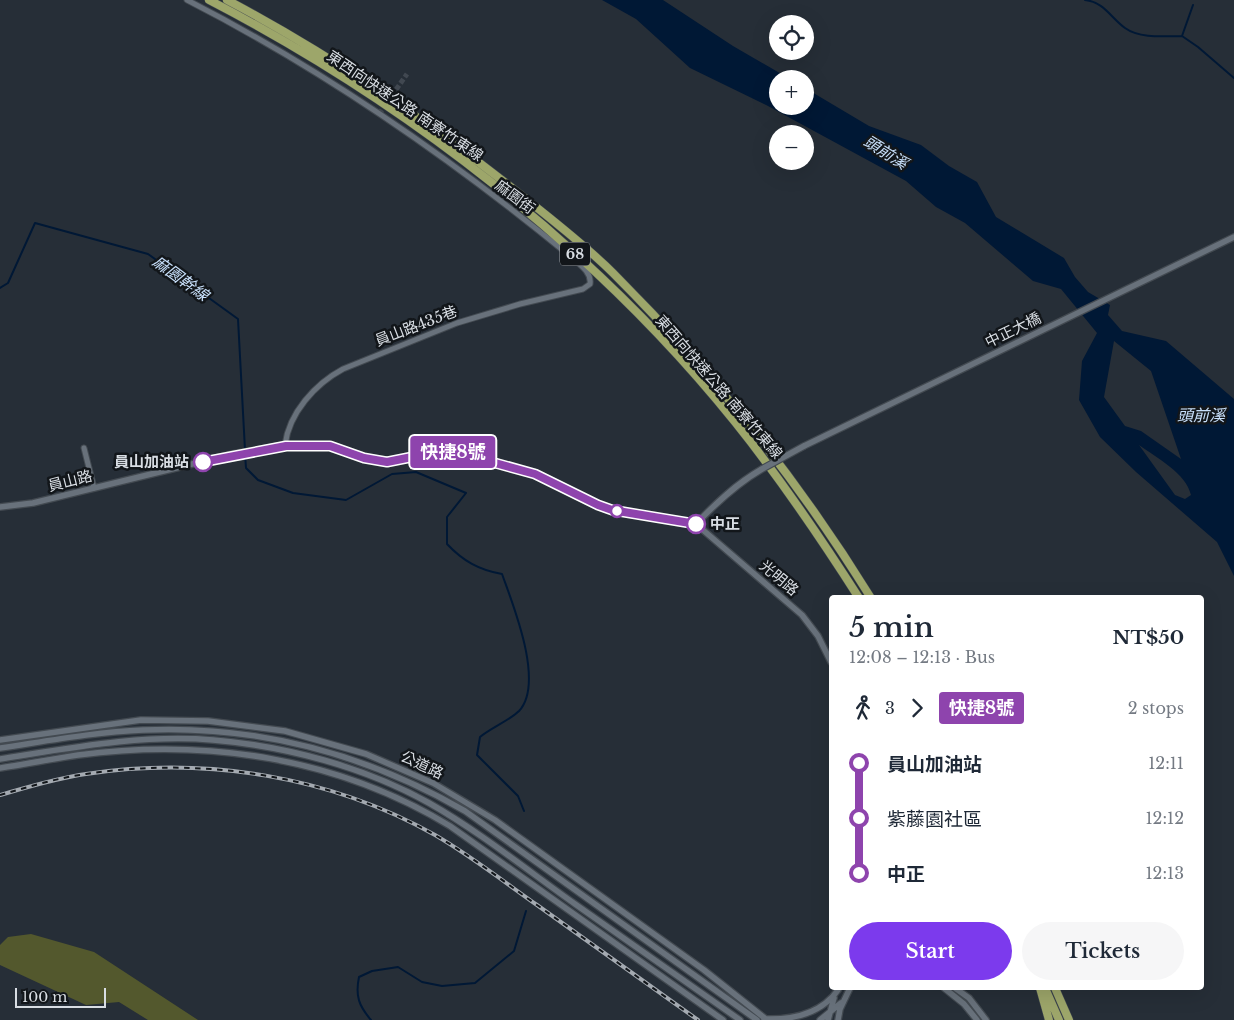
<!DOCTYPE html>
<html lang="en">
<head>
<meta charset="utf-8">
<style>
	body { margin:0; font-family:"Libre Baskerville","Noto Sans TC",serif; background:#f6f6f7; color:#1f2937; height:100vh; display:flex; flex-direction:column; font-size:19px; white-space:nowrap }
	* { box-sizing:border-box; margin:0 }
	p { font-size:16px; color:#747a83 }
	.icon { flex:none; width:28px; height:28px; fill:none; stroke:currentColor; stroke-width:2; stroke-linecap:round; stroke-linejoin:round }
	.map { position:relative; flex:1; overflow:hidden }
	.drawer { position:absolute; left:829px; top:595px; width:375px; height:395px; display:flex; flex-direction:column; background:#fff; border-radius:5px; box-shadow:0 5px 20px #0002 }
	.drawer>* { flex:none }
	.badge { padding:0 10px; border-radius:4px; font-size:18px; line-height:32px }
	.controls { position:absolute; left:769px; top:15px; display:grid; gap:10px }
	.controls a { display:grid; place-items:center; width:45px; height:45px; border-radius:50%; background:#fff; box-shadow:0 5px 20px #0002; font-size:25px }
	.scale { position:absolute; left:15px; bottom:12px; width:91px; box-sizing:border-box; padding-left:5px; border:2px solid #d8dde3; border-top:0; font-size:14px; line-height:18px; white-space:nowrap; color:#d8dde3; -webkit-text-stroke:4px #12161a; paint-order:stroke }
	.map>.badge { position:absolute; translate:-50% -50%; box-shadow:0 0 0 2px #fff }
	.legs { display:flex; align-items:center; gap:8px; height:55px; padding:0 20px; font-size:16px }
	.legs p { margin-inline-start:auto }
	.head { display:flex; align-items:center; justify-content:space-between; height:85px; padding:0 20px }
	h1 { font-size:28px; font-weight:600; line-height:38px }
	.primary-button { display:flex; gap:10px; margin-top:auto; padding:10px 20px }
	.primary-button a { flex:1; height:58px; border-radius:30px; background:#7c3aed; color:#fff; font-size:20px; font-weight:600; line-height:58px; text-align:center }
	.primary-button a+a { background:#f6f6f7; color:#1f2937 }
	ul { padding:0 20px; list-style:none }
	li { display:flex; align-items:center; gap:18px; height:55px; font-size:19px }
	li i { display:grid; place-items:center; width:8px; height:100%; margin:0 6px; background:currentColor }
	li i::after { content:''; width:12px; height:12px; margin:-6px; border:4px solid; border-radius:50%; background:#fff }
	li p { margin-inline-start:auto }
	li:first-child i { background:linear-gradient(#0000 50%,currentColor 0) }
	li:last-child i { background:linear-gradient(currentColor 50%,#0000 0) }
	.map>svg:first-child { display:block }
	.green { fill:#53582d }
	.water { fill:#001835; fill-rule:evenodd }
	.lines { fill:none; stroke-linecap:round; stroke-linejoin:round }
	.stream { stroke:#001835; stroke-width:2 }
	.minor-tunnel { stroke:#414851; stroke-width:5; stroke-dasharray:5 2.5; stroke-linecap:butt }
	.minor-casing { stroke:#434a51; stroke-width:7 }
	.tertiary-casing { stroke:#434a51; stroke-width:8 }
	.trunk-casing { stroke:#434a51; stroke-width:9 }
	.minor { stroke:#68717b; stroke-width:5 }
	.tertiary { stroke:#68717b; stroke-width:5.5 }
	.trunk { stroke:#9da66a; stroke-width:8 }
	.rail-casing { stroke:#a4aab1; stroke-width:4 }
	.rail { stroke:#12161a; stroke-width:2; stroke-dasharray:5.5; stroke-linecap:butt }
	.tertiary-bridge-casing { stroke:#434a51; stroke-width:8; stroke-linecap:butt }
	.tertiary-bridge { stroke:#68717b; stroke-width:5.5 }
	.line-1-casing { stroke:#fff; stroke-width:11 }
	.line-1 { stroke:#8e44ad; stroke-width:8 }
	.stop-1-dot { fill:#fff; stroke:#8e44ad; stroke-width:2.5 }
	.labels { text-anchor:middle; stroke-width:5; stroke-linejoin:round; paint-order:stroke }
	.shield { fill:#12161a; stroke:#9da1a7; stroke-width:1 }
	.shield-label { font-size:14px; font-weight:bold; fill:#d8dde3 }
	.street-label { font-size:15px; fill:#d8dde3; stroke:#12161a }
	.stop-label { font-size:15px; font-weight:bold; fill:#d8dde3; stroke:#12161a; text-anchor:end }
	.water-label { font-size:16px; font-style:italic; fill:#c9e1fc; stroke:#12161a }
</style>
</head>
<body>
<div class="map">
<svg width="1234" height="1020" viewBox="0 0 1234 1020">
	<rect width="100%" height="100%" fill="#262e37"/>
	<path class="green" d="M31 934 94 952 198 1020H148L119 1002 86 1005 0 965V945L8 937Z"/>
	<path class="water" d="M602 0H663L733 46 790 79H778V106H805V88L869 126 921 145 949 166 977 182 996 217 1064 258 1075 277 1088 292 1110 305 1108 315 1122 331 1166 341 1234 399V576L1217 542 1136 472 1100 437 1079 400 1082 361 1097 333 1061 289 1033 281 965 223 936 207 906 181 768 106 690 68 636 19ZM1114 341 1151 371 1181 459 1141 431 1125 426 1104 397ZM1139 445C1157 458 1186 473 1191 495L1185 499 1175 495Z"/>
	<g class="lines">
		<path class="stream" d="M1085 0C1104 2 1111 18 1125 28 1140 39 1166 36 1182 36
			M1193 5 1182 36 1198 47 1234 78
			M0 288 8 283 35 223 148 254 238 319 245 450
			M245 454 246 468 258 480 293 493 346 500 392 474 416 472 466 493 447 517V544C463 561 479 570 502 574 513 605 545 683 519 711 510 720 491 728 480 737L477 755 518 796 524 811
			M371 1020C359 1006 355 996 359 977L372 971 398 967 422 982 442 986 475 983 514 951 526 911"/>
		<path class="minor-tunnel" d="M379 114 407 74"/>
		<defs>
			<path id="minor" d="M187 0C324 70 452 159 570 256 579 264 592 272 590 284L583 289 520 304 457 323 343 369C315 384 289 413 285 445
				M84 448 94 488"/>
			<path id="tertiary" d="M804 446 1234 237
				M0 507 33 503 233 454 285 445 330 446 364 458 387 462 447 452 470 455 535 474 598 505 612 510 696 524 802 615 818 636 831 662
				M696 524C716 503 736 484 762 469
				M0 740 141 720 208 721 285 731 366 754 433 783 495 820 704 970 767 1020
				M0 748C47 741 95 732 143 730 257 725 366 754 465 811L757 1020
				M0 759C70 748 142 734 213 740 286 746 365 767 429 803 480 832 527 870 575 904 630 943 685 981 740 1020
				M0 768C26 764 52 759 78 755 208 738 338 758 450 826L723 1020
				M944 988 964 1004 977 1020
				M955 988 969 998 986 1020
				M764 1019C793 1020 821 1014 838 990
				M820 1020 841 1003
				M828 1020 834 998
				M838 1020 840 1009 850 988"/>
			<path id="trunk" d="M209 0C406 102 595 248 735 422 780 478 820 537 859 598
				M227 0C331 55 429 122 521 195 552 220 585 245 613 273 711 371 798 480 871 598
				M1040 988 1049 1020
				M1045 988 1059 1020
				M1055 988 1069 1020"/>
		</defs>
		<use href="#minor" class="minor-casing"/>
		<use href="#tertiary" class="tertiary-casing"/>
		<use href="#trunk" class="trunk-casing"/>
		<use href="#minor" class="minor"/>
		<use href="#tertiary" class="tertiary"/>
		<use href="#trunk" class="trunk"/>
		<defs>
			<path id="rail" d="M0 795C28 787 57 778 86 774 205 756 330 776 435 835 471 856 503 881 537 905 591 943 644 982 698 1020"/>
		</defs>
		<use href="#rail" class="rail-casing"/>
		<use href="#rail" class="rail"/>
		<defs>
			<path id="tertiary-bridge" d="M762 469 804 446"/>
		</defs>
		<use href="#tertiary-bridge" class="tertiary-bridge-casing"/>
		<use href="#tertiary-bridge" class="tertiary-bridge"/>
	</g>
	<g class="lines">
		<defs>
			<path id="line-1" d="M203 462 286 446H330L364 458 387 462 437 452 459 453 535 474 598 505 612 510 696 524"/>
		</defs>
		<use href="#line-1" class="line-1-casing"/>
		<use href="#line-1" class="line-1"/>
	</g>
	<g class="stop-1-dot">
		<circle cx="203" cy="462" r="9"/>
		<circle cx="617" cy="511" r="6"/>
		<circle cx="696" cy="524" r="9"/>
	</g>
	<g class="labels">
		<rect class="shield" x="560" y="242.5" width="30" height="23" rx="4"/>
		<g class="shield-label">
			<text x="575" y="259">68</text>
		</g>
		<g class="street-label">
			<text transform="translate(405 106) rotate(34)" y="5">東西向快速公路 南寮竹東線</text>
			<text transform="translate(515 197) rotate(37)" y="5">麻園街</text>
			<text transform="translate(416 326) rotate(-21)" y="5">員山路435巷</text>
			<text transform="translate(1013 330) rotate(-26)" y="5">中正大橋</text>
			<text transform="translate(719 387) rotate(49)" y="5">東西向快速公路 南寮竹東線</text>
			<text transform="translate(70 481) rotate(-14)" y="5">員山路</text>
			<text transform="translate(779 578) rotate(40)" y="5">光明路</text>
			<text transform="translate(422 765) rotate(25)" y="5">公道路</text>
		</g>
		<g class="stop-label">
			<text x="189" y="467">員山加油站</text>
			<text x="710" y="529" text-anchor="start">中正</text>
		</g>
		<g class="water-label">
			<text transform="translate(886 152) rotate(32)" y="6">頭前溪</text>
			<text transform="translate(181 278) rotate(36)" y="6">麻園幹線</text>
			<text x="1201" y="421">頭前溪</text>
		</g>
	</g>
</svg>
<div class="controls">
<a><svg class="icon" aria-label="locate" viewBox="0 0 24 24"><circle cx="12" cy="12" r="6"/><path d="M12 2v4M12 18v4M2 12h4M18 12h4"/></svg></a>
<a>+</a>
<a>−</a>
</div>
<div class="scale">100 m</div>
<b class="badge" style="left:453px;top:452px;background:#8e44ad;color:#fff">快捷8號</b>
<section class="drawer">
<div class="head"><div><h1>5 min</h1><p>12:08 – 12:13 · Bus</p></div><b>NT$50</b></div>
<div class="legs"><svg class="icon" aria-label="walk" viewBox="0 0 24 24"><circle cx="13" cy="4" r="2"/><path d="M13 8l-2 6 4 7M11 14l-3 7M7 12l3-4h3l4 4"/></svg>3<svg class="icon" aria-label="forward" viewBox="0 0 24 24"><path d="M9 5l7 7-7 7"/></svg><b class="badge" style="background:#8e44ad;color:#fff">快捷8號</b><p>2 stops</p></div>
<ul>
<li><i style="color:#8e44ad"></i><b>員山加油站</b><p>12:11</p></li>
<li><i style="color:#8e44ad"></i><span>紫藤園社區</span><p>12:12</p></li>
<li><i style="color:#8e44ad"></i><b>中正</b><p>12:13</p></li>
</ul>
<div class="primary-button"><a>Start</a><a>Tickets</a></div>
</section>
</div>
</body>
</html>
